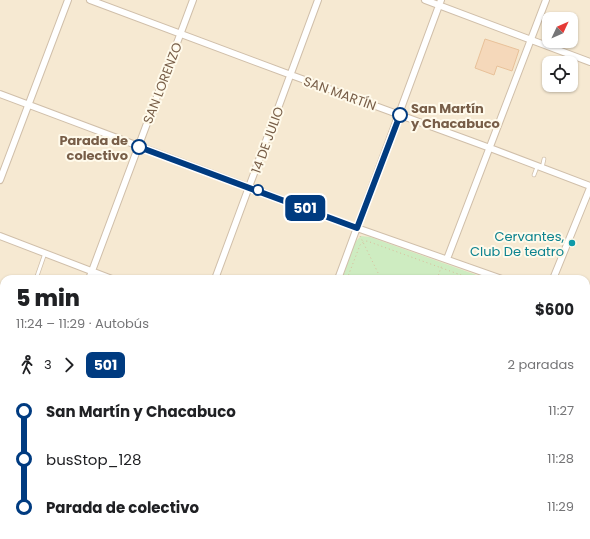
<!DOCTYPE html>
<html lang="es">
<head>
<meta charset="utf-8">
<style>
	body { margin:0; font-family:Poppins,sans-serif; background:#f2f2f2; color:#202124; height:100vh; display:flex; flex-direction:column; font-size:15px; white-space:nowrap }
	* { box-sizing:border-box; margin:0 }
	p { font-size:13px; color:#757577 }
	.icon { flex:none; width:22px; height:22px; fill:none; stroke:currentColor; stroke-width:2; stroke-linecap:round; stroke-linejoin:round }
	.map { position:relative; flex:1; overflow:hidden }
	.details { position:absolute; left:0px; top:275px; width:590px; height:264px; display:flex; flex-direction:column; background:#fff; border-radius:12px 12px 0 0; box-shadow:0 1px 3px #0004 }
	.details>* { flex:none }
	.badge { padding:0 8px; border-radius:6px; font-size:14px; line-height:26px }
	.needle { width:26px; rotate:46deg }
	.buttons { position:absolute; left:542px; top:12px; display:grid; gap:8px }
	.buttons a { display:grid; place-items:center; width:36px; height:36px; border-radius:8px; background:#fff; box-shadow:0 1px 3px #0004; font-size:20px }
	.map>.badge { position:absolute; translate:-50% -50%; box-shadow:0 0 0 2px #fff }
	.legs { display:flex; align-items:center; gap:6px; height:44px; padding:0 16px; font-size:13px }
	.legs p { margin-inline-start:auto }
	.overview { display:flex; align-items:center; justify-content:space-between; height:68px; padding:0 16px }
	h1 { font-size:22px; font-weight:800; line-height:30px }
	ul { padding:0 16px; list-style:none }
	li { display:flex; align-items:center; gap:14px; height:48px; font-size:15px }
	li i { display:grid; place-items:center; width:6px; height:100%; margin:0 5px; background:currentColor }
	li i::after { content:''; width:10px; height:10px; margin:-5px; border:3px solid; border-radius:50%; background:#fff }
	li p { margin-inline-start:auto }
	li:first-child i { background:linear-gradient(#0000 50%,currentColor 0) }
	li:last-child i { background:linear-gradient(currentColor 50%,#0000 0) }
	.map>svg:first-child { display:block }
	.residential { fill:#f6e9d2; fill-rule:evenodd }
	.green { fill:#ceecc1 }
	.building { fill:#f5d8ba; stroke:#e8c199 }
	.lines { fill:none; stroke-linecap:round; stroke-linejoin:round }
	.service-casing { stroke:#d0bfaa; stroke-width:4.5 }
	.minor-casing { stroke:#d0bfaa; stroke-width:8 }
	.path { stroke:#dabc9c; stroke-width:1; stroke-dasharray:1 3; stroke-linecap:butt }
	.service { stroke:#fff; stroke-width:3 }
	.minor { stroke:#fff; stroke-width:6 }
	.line-1-casing { stroke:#fff; stroke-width:9 }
	.line-1 { stroke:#003b80; stroke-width:6 }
	.stop-1-dot { fill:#fff; stroke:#003b80; stroke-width:2 }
	.culture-dot { fill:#0f9aa8; stroke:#fffaeb; stroke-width:1.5 }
	.labels { text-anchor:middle; stroke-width:4; stroke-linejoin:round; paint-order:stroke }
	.street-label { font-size:13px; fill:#785e48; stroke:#fffaeb }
	.stop-label { font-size:13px; font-weight:bold; fill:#785e48; stroke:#fffaeb; text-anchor:start }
	.culture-label { font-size:13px; fill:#0d838f; stroke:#fffaeb; text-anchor:end }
</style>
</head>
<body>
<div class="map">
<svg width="590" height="539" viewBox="0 0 590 539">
	<rect width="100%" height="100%" fill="#fef7e4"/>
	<path class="residential" d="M0 0H590V539H0ZM549 19H571V41H549ZM549 63H571V85H549ZM4 279H586V535H4Z"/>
	<path class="green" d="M361 236 370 237 488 279H342L355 242Z"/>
	<path class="building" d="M485 39 519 50 512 71 497 66 494 75 475 68Z"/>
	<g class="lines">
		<defs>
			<path id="service" d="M542 168 544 159
				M534 175 537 167
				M36 279 45 253"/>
			<path id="minor" d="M90 0 291 75 490 148 590 186
				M425 0 590 62
				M0 94 357 228 502 279
				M0 180 68 0
				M0 236 112 279
				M447 259 546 0
				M89 279 193 0
				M215 279 318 0
				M338 279 441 0
				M553 279 590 188
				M586 310 590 311
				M0 367 4 369
				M586 460 590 461
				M0 490 4 492
				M0 518 4 508
				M586 524 590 513
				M123 535 134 539
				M451 535 462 539
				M242 539 243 535
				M342 539 344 535
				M580 539 582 535"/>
		</defs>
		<use href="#service" class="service-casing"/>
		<use href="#minor" class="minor-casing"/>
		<path class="path" d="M360 236 381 279
			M347 279 360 245 363 242 367 241 472 279
			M437 279 442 265"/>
		<use href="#service" class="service"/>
		<use href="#minor" class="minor"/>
	</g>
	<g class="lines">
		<defs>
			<path id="line-1" d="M139 147 357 228 400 115"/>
		</defs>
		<use href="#line-1" class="line-1-casing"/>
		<use href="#line-1" class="line-1"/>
	</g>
	<g class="stop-1-dot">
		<circle cx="400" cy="115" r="7"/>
		<circle cx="139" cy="147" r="7"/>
		<circle cx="258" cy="190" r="5"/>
	</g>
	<circle class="culture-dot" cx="572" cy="243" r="4"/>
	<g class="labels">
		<g class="street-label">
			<text transform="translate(162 83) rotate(-69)" y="5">SAN LORENZO</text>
			<text transform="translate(340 93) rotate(20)" y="5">SAN MARTÍN</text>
			<text transform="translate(267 140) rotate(-70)" y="5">14 DE JULIO</text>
		</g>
		<g class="stop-label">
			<text x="411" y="113">San Martín<tspan x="411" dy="15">y Chacabuco</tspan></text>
			<text x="128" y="145" text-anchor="end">Parada de<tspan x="128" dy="15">colectivo</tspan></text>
		</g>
		<g class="culture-label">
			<text x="564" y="241">Cervantes,<tspan x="564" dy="15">Club De teatro</tspan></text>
		</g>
	</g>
</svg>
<div class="buttons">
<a><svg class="needle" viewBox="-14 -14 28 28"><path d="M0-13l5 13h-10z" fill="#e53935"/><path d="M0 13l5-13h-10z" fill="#757577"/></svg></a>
<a><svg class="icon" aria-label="locate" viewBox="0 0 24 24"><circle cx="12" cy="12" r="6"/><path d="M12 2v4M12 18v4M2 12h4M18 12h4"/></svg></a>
</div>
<b class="badge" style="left:305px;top:208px;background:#003b80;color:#fff">501</b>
<section class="details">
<div class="overview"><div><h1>5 min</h1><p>11:24 – 11:29 · Autobús</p></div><b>$600</b></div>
<div class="legs"><svg class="icon" aria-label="walk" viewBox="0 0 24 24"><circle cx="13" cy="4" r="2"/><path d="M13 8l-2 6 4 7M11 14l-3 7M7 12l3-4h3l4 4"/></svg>3<svg class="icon" aria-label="forward" viewBox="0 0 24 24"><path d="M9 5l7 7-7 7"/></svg><b class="badge" style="background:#003b80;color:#fff">501</b><p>2 paradas</p></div>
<ul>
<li><i style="color:#003b80"></i><b>San Martín y Chacabuco</b><p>11:27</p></li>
<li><i style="color:#003b80"></i><span>busStop_128</span><p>11:28</p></li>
<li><i style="color:#003b80"></i><b>Parada de colectivo</b><p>11:29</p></li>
</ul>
</section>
</div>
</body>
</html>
